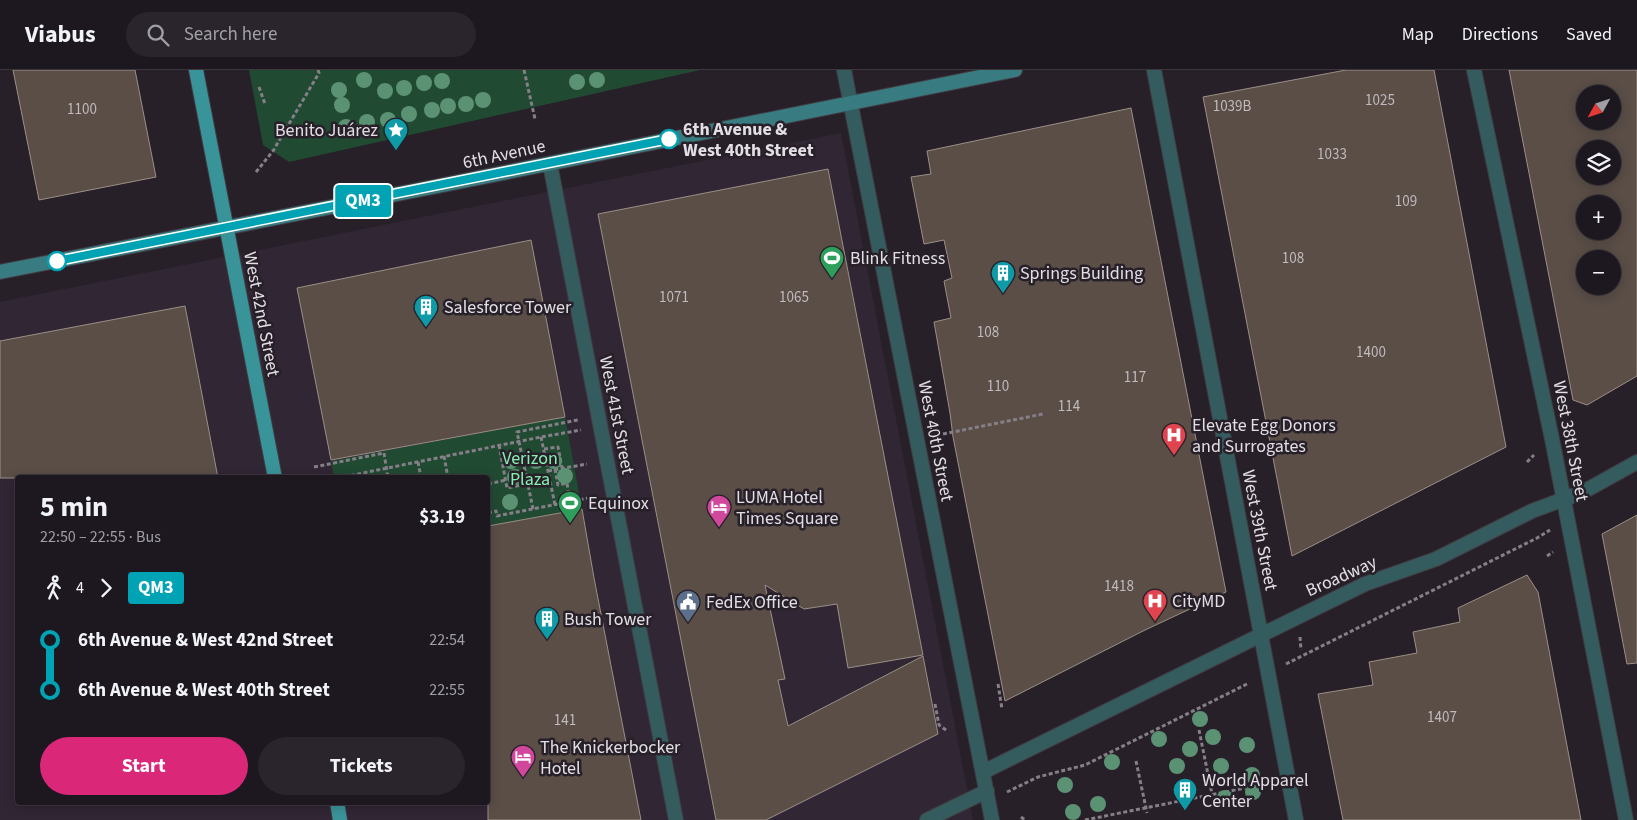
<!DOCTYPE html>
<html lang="en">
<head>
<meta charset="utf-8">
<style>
	body { margin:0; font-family:"Source Sans 3",sans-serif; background:#2a252c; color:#f1f3f6; height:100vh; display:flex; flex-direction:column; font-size:19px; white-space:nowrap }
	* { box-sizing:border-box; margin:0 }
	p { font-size:16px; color:#a0a0a4 }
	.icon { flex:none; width:28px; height:28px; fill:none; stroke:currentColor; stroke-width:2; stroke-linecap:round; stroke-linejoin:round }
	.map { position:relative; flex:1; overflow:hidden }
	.panel { position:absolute; left:15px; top:405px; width:475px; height:330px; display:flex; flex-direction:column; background:#1d181f; border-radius:5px; box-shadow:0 2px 12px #0003,0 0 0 1px #3b373d }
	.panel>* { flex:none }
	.badge { padding:0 10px; border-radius:4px; font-size:18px; line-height:32px }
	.needle { width:32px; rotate:230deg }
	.tools { position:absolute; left:1576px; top:15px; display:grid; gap:10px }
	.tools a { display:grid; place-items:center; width:45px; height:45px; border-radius:50%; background:#1d181f; box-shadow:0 2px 12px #0003,0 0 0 1px #3b373d; font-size:25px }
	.map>.badge { position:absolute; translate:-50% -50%; box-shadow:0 0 0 2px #fff }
	.legs { display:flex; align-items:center; gap:8px; height:55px; padding:0 25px; font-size:16px }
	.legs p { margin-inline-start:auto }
	.headline { display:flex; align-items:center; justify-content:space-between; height:85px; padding:0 25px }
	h1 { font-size:28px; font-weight:700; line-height:38px }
	.action { display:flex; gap:10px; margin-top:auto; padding:10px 25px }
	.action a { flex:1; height:58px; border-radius:30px; background:#db2777; color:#fff; font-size:20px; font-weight:700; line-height:58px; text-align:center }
	.action a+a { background:#2a252c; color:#f1f3f6 }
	ul { padding:0 25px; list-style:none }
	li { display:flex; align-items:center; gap:18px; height:50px; font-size:19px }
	li i { display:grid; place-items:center; width:8px; height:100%; margin:0 6px; background:currentColor }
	li i::after { content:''; width:12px; height:12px; margin:-6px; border:4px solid; border-radius:50%; background:#1d181f }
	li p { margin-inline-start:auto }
	li:first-child i { background:linear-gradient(#0000 50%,currentColor 0) }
	li:last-child i { background:linear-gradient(currentColor 50%,#0000 0) }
	header { display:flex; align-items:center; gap:30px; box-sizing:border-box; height:70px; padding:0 25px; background:#1d181f; border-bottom:1px solid #3b373d }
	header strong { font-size:24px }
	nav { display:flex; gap:28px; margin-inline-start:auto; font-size:18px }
	.search { width:350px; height:45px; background:#2a252c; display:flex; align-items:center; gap:12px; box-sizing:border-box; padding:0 18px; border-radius:28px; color:#a0a0a4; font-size:19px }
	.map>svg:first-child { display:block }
	.built { fill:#312634; fill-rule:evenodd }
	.green { fill:#214a33 }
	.building { fill:#5a4e47; stroke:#9c8f87; fill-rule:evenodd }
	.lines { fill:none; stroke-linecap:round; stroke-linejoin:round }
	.pedestrian-casing { stroke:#413b43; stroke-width:16 }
	.minor-casing { stroke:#413b43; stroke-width:16 }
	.secondary-casing { stroke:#413b43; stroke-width:16 }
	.primary-casing { stroke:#413b43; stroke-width:16 }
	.path { stroke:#857f87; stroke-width:3; stroke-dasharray:4 2.5; stroke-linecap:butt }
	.pedestrian { stroke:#345c5e; stroke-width:14 }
	.minor { stroke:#345c5e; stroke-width:14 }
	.secondary { stroke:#387b80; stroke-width:14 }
	.primary { stroke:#39949a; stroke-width:14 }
	.tree { fill:#5c9274 }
	.line-1-casing { stroke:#fff; stroke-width:11 }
	.line-1 { stroke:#00a3b4; stroke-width:8 }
	.stop-1-dot { fill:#fff; stroke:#00a3b4; stroke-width:2.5 }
	.labels { text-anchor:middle; stroke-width:5; stroke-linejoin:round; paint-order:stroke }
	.number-label { font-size:15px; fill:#c1babe }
	.stop-label { font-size:18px; font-weight:bold; fill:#e3dee5; stroke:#272029; text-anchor:start }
	.poi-label { font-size:18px; fill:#e3dee5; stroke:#272029; text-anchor:start }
	.street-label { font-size:18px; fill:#e3dee5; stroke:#272029 }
	.park-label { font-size:18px; fill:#87efb2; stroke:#272029 }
</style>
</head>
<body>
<header>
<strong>Viabus</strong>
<div class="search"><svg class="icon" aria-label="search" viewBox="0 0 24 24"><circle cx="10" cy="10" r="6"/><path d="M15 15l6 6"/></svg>Search here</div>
<nav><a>Map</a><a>Directions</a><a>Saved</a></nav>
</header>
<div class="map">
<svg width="1637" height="750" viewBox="0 0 1637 750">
	<rect width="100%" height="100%" fill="#272029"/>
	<path class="built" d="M841 63 973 750H0V232ZM18 408H488V732H18Z"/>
	<path class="green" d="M249 0H700L289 92 263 75Z
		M565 347 582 439 488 456V408L334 407 331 391Z"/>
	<path class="building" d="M13 0H135L156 107 39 130Z
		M1346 0H1434L1506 377 1292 486 1203 27Z
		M1509 0H1637V306L1587 335 1573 330ZM1585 24H1612V51H1585ZM1585 79H1612V106H1585ZM1585 134H1612V161H1585ZM1585 189H1612V216H1585Z
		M1131 38 1226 522 1143 561 1005 631 953 367 950 343 934 252 951 248 944 211 952 208 944 170 924 174 911 107 931 104 927 81Z
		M828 99 923 585 848 598 837 534 804 539 765 515 785 609 778 610 788 656 923 586 938 664 766 750H716L598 144Z
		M531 170 565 347 331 390 297 218Z
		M185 236 218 408H0V271Z
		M582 439 594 508 641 750H488V456Z
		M1637 445V593L1627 594 1602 464Z
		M1527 505 1538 522 1581 750H1343L1318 624 1373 615 1369 592 1417 583 1413 562 1460 552 1458 538Z"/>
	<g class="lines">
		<defs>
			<path id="pedestrian" d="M983 702 1261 565"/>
			<path id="minor" d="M844 0 992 750
				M1154 0 1296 750
				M1474 0 1552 369 1626 750
				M550 94 676 750
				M1261 565 1365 514 1436 489 1532 441 1583 422 1637 392
				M927 750 987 721"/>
			<path id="secondary" d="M0 202 438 116 1015 0"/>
			<path id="primary" d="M196 0 275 408
				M337 732 340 750"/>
		</defs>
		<use href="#pedestrian" class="pedestrian-casing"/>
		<use href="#minor" class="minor-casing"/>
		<use href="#secondary" class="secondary-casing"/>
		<use href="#primary" class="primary-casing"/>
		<path class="path" d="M524 0 535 49
			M259 17 265 34
			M256 102 273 81 319 3 318 0
			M943 364 1043 344
			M541 367 555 435
			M499 375 507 418 527 414
			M544 379 558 377 562 398
			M444 386 448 408
			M418 392 421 408
			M1527 392 1534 385
			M314 397 384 383 388 408
			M555 399 558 415 567 413 570 432
			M548 401 587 394
			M338 408 541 367 581 360
			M488 414 506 410
			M533 439 517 362 578 350
			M488 443 496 441 497 446 594 427
			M1547 486 1553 482
			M1300 567 1301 580
			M1286 594 1537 468 1550 460
			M998 614 1002 639
			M935 634 939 655 946 660
			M1199 660 1212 724
			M1136 691 1147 743
			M1007 722 1038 707 1085 695 1249 613
			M1021 747 1025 750
			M1085 750 1265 714"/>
		<use href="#pedestrian" class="pedestrian"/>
		<use href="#minor" class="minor"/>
		<use href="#secondary" class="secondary"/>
		<use href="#primary" class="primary"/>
	</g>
	<g class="tree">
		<circle cx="364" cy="10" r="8"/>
		<circle cx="597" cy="10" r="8"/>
		<circle cx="442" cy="11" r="8"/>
		<circle cx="577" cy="12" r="8"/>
		<circle cx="424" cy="13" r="8"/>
		<circle cx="404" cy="18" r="8"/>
		<circle cx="339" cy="20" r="8"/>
		<circle cx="385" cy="21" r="8"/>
		<circle cx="483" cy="30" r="8"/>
		<circle cx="466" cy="34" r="8"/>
		<circle cx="342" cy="35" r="8"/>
		<circle cx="448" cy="36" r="8"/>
		<circle cx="432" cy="40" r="8"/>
		<circle cx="409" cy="44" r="8"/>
		<circle cx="388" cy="50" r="8"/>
		<circle cx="367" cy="52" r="8"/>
		<circle cx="346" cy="57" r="8"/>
		<circle cx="511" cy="391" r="8"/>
		<circle cx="536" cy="391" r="8"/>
		<circle cx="554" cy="391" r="8"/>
		<circle cx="565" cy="406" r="8"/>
		<circle cx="515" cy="407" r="8"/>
		<circle cx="510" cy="432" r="8"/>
		<circle cx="1200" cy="649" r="8"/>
		<circle cx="1213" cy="667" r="8"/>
		<circle cx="1159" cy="669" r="8"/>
		<circle cx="1247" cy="675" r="8"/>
		<circle cx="1190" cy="679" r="8"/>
		<circle cx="1112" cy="692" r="8"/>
		<circle cx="1177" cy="696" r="8"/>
		<circle cx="1221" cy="696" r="8"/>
		<circle cx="1252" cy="705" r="8"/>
		<circle cx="1065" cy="715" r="8"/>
		<circle cx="1253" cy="722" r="8"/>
		<circle cx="1225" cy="728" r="8"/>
		<circle cx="1098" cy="734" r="8"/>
		<circle cx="1073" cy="742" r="8"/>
	</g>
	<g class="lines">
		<defs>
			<path id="line-1" d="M57 191 669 69"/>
		</defs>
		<use href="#line-1" class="line-1-casing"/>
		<use href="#line-1" class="line-1"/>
	</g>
	<defs>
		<symbol id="sight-pin" viewBox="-11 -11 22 30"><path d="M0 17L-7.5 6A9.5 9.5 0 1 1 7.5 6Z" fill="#0f9aa8" stroke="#272029"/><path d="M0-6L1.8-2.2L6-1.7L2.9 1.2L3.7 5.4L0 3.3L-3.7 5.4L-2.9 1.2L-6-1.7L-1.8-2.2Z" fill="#fff"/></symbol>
		<symbol id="stadium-pin" viewBox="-11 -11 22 30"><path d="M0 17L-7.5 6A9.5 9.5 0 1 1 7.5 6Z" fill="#2e9e5b" stroke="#272029"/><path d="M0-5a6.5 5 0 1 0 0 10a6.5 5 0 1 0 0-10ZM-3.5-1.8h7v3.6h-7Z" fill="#fff"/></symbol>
		<symbol id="building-pin" viewBox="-11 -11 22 30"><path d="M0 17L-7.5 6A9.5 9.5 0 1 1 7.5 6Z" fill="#0f9aa8" stroke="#272029"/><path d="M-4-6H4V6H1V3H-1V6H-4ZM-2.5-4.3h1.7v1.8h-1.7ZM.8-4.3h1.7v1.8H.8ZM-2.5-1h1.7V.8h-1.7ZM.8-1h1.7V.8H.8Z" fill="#fff"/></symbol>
		<symbol id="hospital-pin" viewBox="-11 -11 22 30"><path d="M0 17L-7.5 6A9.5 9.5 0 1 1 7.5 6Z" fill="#e0444e" stroke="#272029"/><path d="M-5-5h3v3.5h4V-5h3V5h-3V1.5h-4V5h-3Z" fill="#fff"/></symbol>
		<symbol id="hotel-pin" viewBox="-11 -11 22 30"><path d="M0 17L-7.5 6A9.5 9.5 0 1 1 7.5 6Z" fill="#d1479c" stroke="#272029"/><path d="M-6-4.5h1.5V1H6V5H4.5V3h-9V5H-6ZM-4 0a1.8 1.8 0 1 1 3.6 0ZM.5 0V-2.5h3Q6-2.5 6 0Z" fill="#fff"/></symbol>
		<symbol id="civic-pin" viewBox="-11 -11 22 30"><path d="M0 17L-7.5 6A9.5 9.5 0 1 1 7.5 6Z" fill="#5c6f8a" stroke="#272029"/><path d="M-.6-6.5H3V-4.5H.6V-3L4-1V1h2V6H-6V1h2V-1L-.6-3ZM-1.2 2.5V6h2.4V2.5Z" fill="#fff"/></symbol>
	</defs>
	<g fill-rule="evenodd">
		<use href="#sight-pin" x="382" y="46" width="28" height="38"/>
		<use href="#stadium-pin" x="818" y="174" width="28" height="38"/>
		<use href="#building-pin" x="989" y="189" width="28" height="38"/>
		<use href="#building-pin" x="412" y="223" width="28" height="38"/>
		<use href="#hospital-pin" x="1160" y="351" width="28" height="38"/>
		<use href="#stadium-pin" x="556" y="419" width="28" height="38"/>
		<use href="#hotel-pin" x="705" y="423" width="28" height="38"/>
		<use href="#hospital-pin" x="1141" y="517" width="28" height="38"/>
		<use href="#civic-pin" x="674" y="518" width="28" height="38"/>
		<use href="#building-pin" x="533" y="535" width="28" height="38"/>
		<use href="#hotel-pin" x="509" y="673" width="28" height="38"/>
		<use href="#building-pin" x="1171" y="706" width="28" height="38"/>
	</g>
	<g class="stop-1-dot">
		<circle cx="669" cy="69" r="9"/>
		<circle cx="57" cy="191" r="9"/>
	</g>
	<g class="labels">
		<g class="number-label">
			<text x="1380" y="35">1025</text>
			<text x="1232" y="41">1039B</text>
			<text x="82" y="44">1100</text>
			<text x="1332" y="89">1033</text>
			<text x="1406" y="136">109</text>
			<text x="1293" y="193">108</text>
			<text x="674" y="232">1071</text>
			<text x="794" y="232">1065</text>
			<text x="988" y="267">108</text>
			<text x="1371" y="287">1400</text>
			<text x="1135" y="312">117</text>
			<text x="998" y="321">110</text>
			<text x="1069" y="341">114</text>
			<text x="1119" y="521">1418</text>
			<text x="1442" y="652">1407</text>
			<text x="565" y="655">141</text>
		</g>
		<g class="stop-label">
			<text x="683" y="65">6th Avenue &amp;<tspan x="683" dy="21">West 40th Street</tspan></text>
		</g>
		<g class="poi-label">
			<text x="378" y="66" text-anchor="end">Benito Juárez</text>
			<text x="850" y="194">Blink Fitness</text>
			<text x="1020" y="209">Springs Building</text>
			<text x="444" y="243">Salesforce Tower</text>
			<text x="1192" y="361">Elevate Egg Donors<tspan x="1192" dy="21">and Surrogates</tspan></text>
			<text x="736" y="433">LUMA Hotel<tspan x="736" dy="21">Times Square</tspan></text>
			<text x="588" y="439">Equinox</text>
			<text x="1172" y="537">CityMD</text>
			<text x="706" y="538">FedEx Office</text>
			<text x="564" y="555">Bush Tower</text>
			<text x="540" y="683">The Knickerbocker<tspan x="540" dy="21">Hotel</tspan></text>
			<text x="1202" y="716">World Apparel<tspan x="1202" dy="21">Center</tspan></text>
		</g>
		<g class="street-label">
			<text transform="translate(504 84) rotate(-12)" y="6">6th Avenue</text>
			<text transform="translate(262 244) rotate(79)" y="6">West 42nd Street</text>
			<text transform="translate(617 345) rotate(79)" y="6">West 41st Street</text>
			<text transform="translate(936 371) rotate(79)" y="6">West 40th Street</text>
			<text transform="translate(1571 371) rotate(79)" y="6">West 38th Street</text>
			<text transform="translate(1260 460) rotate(79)" y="6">West 39th Street</text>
			<text transform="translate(1341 506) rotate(-24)" y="6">Broadway</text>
		</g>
		<g class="park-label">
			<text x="530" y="394">Verizon<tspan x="530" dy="21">Plaza</tspan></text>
		</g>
	</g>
</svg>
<div class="tools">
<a><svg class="needle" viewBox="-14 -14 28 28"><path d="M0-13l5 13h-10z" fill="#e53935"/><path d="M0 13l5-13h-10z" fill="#a0a0a4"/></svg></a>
<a><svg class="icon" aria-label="layers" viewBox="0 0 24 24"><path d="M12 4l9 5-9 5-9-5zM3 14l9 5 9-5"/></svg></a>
<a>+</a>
<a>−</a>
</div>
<b class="badge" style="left:363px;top:131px;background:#00a3b4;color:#fff">QM3</b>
<section class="panel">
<div class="headline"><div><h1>5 min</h1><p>22:50 – 22:55 · Bus</p></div><b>$3.19</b></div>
<div class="legs"><svg class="icon" aria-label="walk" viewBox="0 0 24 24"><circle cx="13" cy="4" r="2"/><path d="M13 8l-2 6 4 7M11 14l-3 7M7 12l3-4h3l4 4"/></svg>4<svg class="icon" aria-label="forward" viewBox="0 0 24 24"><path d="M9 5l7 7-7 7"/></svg><b class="badge" style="background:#00a3b4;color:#fff">QM3</b></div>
<ul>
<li><i style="color:#00a3b4"></i><b>6th Avenue &amp; West 42nd Street</b><p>22:54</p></li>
<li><i style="color:#00a3b4"></i><b>6th Avenue &amp; West 40th Street</b><p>22:55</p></li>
</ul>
<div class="action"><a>Start</a><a>Tickets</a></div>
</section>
</div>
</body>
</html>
